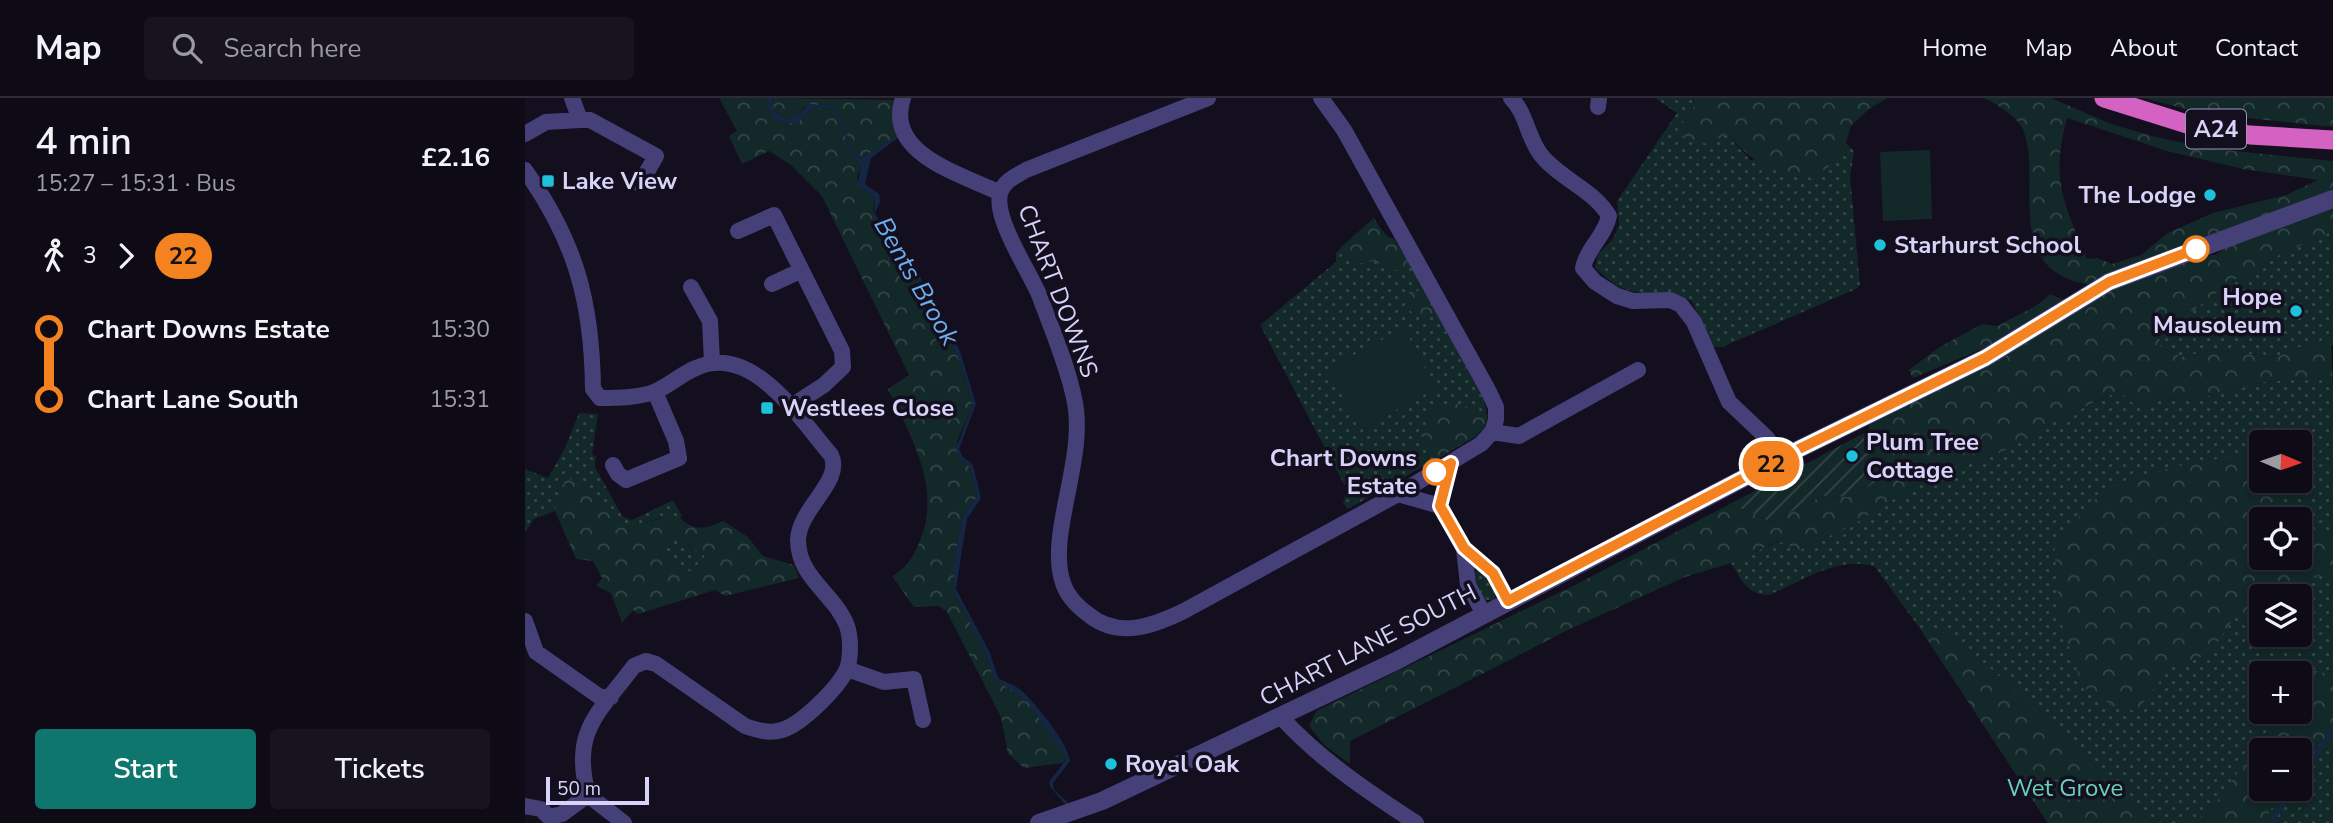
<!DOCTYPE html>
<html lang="en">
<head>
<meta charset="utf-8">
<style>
	body { margin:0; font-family:"Nunito Sans",sans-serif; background:#171420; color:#f1f3f6; height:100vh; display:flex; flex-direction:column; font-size:26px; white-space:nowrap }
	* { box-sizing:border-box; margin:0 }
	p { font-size:23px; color:#9b9ba1 }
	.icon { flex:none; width:38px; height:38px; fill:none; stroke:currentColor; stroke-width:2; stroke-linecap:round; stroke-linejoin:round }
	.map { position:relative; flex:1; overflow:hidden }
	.panel { display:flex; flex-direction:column; background:#0e0b17; width:525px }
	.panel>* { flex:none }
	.badge { padding:0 14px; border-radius:23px; font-size:24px; line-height:46px }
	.needle { width:46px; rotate:92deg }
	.fabs { position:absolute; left:1724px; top:332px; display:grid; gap:14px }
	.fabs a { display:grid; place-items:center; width:63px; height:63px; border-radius:7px; background:#0e0b17; box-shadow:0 4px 10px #0003,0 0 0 2px #2e2b36; font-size:35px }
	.scale { position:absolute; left:21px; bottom:18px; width:103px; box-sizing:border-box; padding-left:7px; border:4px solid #d9d3f9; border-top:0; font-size:19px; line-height:24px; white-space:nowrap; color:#d9d3f9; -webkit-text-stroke:5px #130f1f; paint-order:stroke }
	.map>.badge { position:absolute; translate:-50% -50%; box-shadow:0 0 0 4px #fff }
	.legs { display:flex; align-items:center; gap:10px; height:77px; padding:0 35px; font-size:23px }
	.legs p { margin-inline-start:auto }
	.overview { display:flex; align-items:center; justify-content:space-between; height:119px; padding:0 35px }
	h1 { font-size:38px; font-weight:600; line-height:52px }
	.action { display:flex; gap:14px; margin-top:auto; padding:14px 35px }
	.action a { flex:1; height:80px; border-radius:7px; background:#0f766e; color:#fff; font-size:28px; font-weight:600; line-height:80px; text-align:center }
	.action a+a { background:#171420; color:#f1f3f6 }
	ul { padding:0 35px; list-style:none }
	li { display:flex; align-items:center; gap:24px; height:70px; font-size:26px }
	li i { display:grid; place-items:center; width:10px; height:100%; margin:0 9px; background:currentColor }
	li i::after { content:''; width:18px; height:18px; margin:-9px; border:5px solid; border-radius:50%; background:#0e0b17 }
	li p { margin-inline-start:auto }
	li:first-child i { background:linear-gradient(#0000 50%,currentColor 0) }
	li:last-child i { background:linear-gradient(currentColor 50%,#0000 0) }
	header { display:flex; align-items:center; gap:42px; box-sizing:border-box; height:98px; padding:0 35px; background:#0e0b17; border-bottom:2px solid #2e2b36 }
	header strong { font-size:33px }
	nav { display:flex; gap:38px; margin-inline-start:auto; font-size:24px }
	.search { width:490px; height:63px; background:#171420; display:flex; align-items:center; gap:18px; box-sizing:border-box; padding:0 24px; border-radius:7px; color:#9b9ba1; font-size:26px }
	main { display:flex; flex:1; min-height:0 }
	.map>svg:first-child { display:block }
	.grass { fill:url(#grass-dots); fill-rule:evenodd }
	.forest { fill:url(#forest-crowns); fill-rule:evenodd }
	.garden { fill:url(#garden-furrows) }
	.pitch { fill:#132828 }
	.water { fill:#152643 }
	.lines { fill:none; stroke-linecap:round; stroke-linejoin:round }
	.stream { stroke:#152643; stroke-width:4.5 }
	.minor { stroke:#454078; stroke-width:16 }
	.tertiary { stroke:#454078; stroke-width:18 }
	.trunk { stroke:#d462c3; stroke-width:19 }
	.line-1-casing { stroke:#fff; stroke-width:16 }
	.line-1 { stroke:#f58220; stroke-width:10 }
	.poi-dot { fill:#1dc1dc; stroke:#130f1f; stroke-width:2.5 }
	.stop-1-dot { fill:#fff; stroke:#f58220; stroke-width:3.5 }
	.labels { text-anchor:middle; stroke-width:7; stroke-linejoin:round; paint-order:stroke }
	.shield { fill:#130f1f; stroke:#9e98b8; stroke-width:2 }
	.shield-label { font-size:23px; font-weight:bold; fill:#d9d3f9 }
	.poi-label { font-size:24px; font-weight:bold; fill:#d9d3f9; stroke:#130f1f; text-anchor:start }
	.street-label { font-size:24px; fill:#d9d3f9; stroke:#130f1f }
	.stop-label { font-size:24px; font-weight:bold; fill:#d9d3f9; stroke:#130f1f; text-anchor:end }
	.park-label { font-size:24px; fill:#69d0ba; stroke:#130f1f }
	.water-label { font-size:26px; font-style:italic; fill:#6eadec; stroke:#130f1f }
</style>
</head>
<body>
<header>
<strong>Map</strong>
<div class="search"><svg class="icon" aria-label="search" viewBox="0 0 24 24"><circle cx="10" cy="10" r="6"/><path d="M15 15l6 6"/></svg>Search here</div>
<nav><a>Home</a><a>Map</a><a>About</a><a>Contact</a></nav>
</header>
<main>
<section class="panel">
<div class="overview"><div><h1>4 min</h1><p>15:27 – 15:31 · Bus</p></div><b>£2.16</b></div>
<div class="legs"><svg class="icon" aria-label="walk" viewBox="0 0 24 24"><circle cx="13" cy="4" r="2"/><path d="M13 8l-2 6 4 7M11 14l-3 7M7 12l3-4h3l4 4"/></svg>3<svg class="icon" aria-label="forward" viewBox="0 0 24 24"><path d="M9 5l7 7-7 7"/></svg><b class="badge" style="background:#f58220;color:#111">22</b></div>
<ul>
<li><i style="color:#f58220"></i><b>Chart Downs Estate</b><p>15:30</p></li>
<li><i style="color:#f58220"></i><b>Chart Lane South</b><p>15:31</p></li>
</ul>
<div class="action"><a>Start</a><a>Tickets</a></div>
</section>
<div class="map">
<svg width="1808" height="725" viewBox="0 0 1808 725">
	<defs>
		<pattern id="grass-dots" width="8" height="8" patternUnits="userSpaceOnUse" patternTransform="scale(1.75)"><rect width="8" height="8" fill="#132828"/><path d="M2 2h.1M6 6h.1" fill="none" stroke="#354648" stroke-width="1.8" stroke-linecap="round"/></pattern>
		<pattern id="forest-crowns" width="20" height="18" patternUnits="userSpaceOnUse" patternTransform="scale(1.75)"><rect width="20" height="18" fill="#132828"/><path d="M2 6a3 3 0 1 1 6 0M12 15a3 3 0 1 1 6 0" fill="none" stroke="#354648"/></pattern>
		<pattern id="garden-furrows" width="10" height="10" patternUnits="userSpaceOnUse" patternTransform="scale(1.75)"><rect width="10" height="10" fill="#132828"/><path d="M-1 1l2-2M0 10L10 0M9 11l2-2" fill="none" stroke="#354648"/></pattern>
	</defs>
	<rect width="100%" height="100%" fill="#130f1f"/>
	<path class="grass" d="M1130 0H1167L1170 6 1151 36H1202L1225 62 1307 66 1321 45 1329 53 1325 79 1335 187 1331 191 1197 249H1188L1167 203C1143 193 1110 199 1091 187 1084 183 1077 175 1070 170L1073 156 1087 142 1094 127 1092 103 1152 15Z
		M849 120C857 136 869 142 879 157 907 204 932 254 959 302 963 318 963 327 950 339L823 411 818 405 822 392 735 227 811 164V155Z
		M1808 133V247L1775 249 1752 259 1690 252 1656 259 1634 248 1638 219 1669 212 1710 181 1723 182 1734 174 1741 163Z
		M1792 279 1808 291V725H1523L1398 535 1350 469C1316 456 1275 484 1244 497 1222 497 1217 482 1206 465L1254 443 1274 452 1326 428 1394 385 1484 351 1522 327 1594 293 1612 308 1647 300 1685 298 1739 284ZM1736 345H1774V383H1736ZM1736 422H1774V460H1736ZM1736 499H1774V537H1736ZM1736 576H1774V614H1736ZM1736 653H1774V691H1736Z
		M54 315 73 316 67 357 71 358 70 369 97 418 107 422 148 402 157 418 150 425 135 420 98 431 41 380 30 413 9 421 0 435V371L23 380 40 350Z
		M150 437 180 458 170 473H153L135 454Z
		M952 471 958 473 971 497 968 502H960L948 480Z"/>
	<path class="forest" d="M194 0H241L250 22 272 25C282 13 289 7 306 11 319 28 322 51 336 69L332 79 336 91 350 99 348 113 353 125 366 135 371 153 394 182 403 205 416 222 433 259 448 307 432 343 434 360 445 369 452 399 438 417 429 462V494L459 551 469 580 503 603 538 654 541 660 538 665 499 670 483 656 476 619 422 514 414 508 389 509 367 478C381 471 388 459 394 445 418 391 386 339 363 291L384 277 297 98 266 67 244 53 217 66 204 38 212 33Z
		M247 0 370 2 374 36 336 61C321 49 321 24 307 8L279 9 274 16 261 21 249 13Z
		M1168 0H1363L1344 11 1326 28 1321 45 1307 66 1288 80C1244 74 1232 68 1202 36L1182 46 1150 36 1170 7Z
		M1458 0H1526L1586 26 1627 38 1681 50 1808 63V96L1565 187C1556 185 1546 183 1539 179 1485 153 1515 78 1499 34 1494 19 1472 6 1458 0ZM1542 20 1642 53 1718 71 1793 82 1761 97 1688 115 1643 135 1616 157 1587 166 1572 160 1562 161C1539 105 1525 82 1542 20Z
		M1619 0H1808V29L1675 15Z
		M1808 109V133L1741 163 1734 174 1723 182 1710 181 1669 212 1638 219 1634 248 1656 259 1690 252 1752 259 1775 249 1806 245 1808 291 1792 279 1739 284 1685 298 1647 300 1612 308 1593 293 1522 327 1484 351 1394 385 1326 428 1274 452 1253 443 1206 465 1160 479 1045 531 825 643V666L799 647 784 628 791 613 1050 487 1205 406 1246 424 1297 398 1327 399 1358 379 1343 333 1345 326C1383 306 1422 288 1460 267 1520 233 1623 156 1691 157L1704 146Z
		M849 120 857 136 869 141 886 169 868 173 849 163 831 166 815 150Z
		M898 192 910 216 898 222 884 212V194Z
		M1525 196 1539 202 1459 250 1388 280 1384 272 1413 250 1457 226 1473 228C1492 216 1510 212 1525 196Z
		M934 306 963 317 959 331 912 362 896 338 906 310Z
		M1728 358 1736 364V383H1751L1747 405 1754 417 1762 422H1736V460H1774L1775 430 1808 438V472L1763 491 1736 485 1725 516 1708 521 1685 556 1647 568 1612 613 1591 610 1557 588 1535 520 1529 445 1579 392 1648 369 1698 360Z
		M41 379 58 386 98 430 142 419 150 424 155 420C171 434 179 431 198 423L223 439 238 458 269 467 274 480 200 498 190 492 113 516 108 512 97 525 86 495 71 488 77 480 68 463 51 461 30 413ZM150 437 180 458 170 473H153L135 454Z
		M1416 533 1479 581 1608 710 1638 725H1523L1398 535Z
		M1786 572 1808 577V646H1786L1775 664 1774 653H1736V691H1758L1738 725H1657L1683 716 1756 614H1774L1775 589Z"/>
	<path class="garden" d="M1343 333 1358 379 1327 399 1297 398 1246 424 1205 406Z"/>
	<path class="pitch" d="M1405 52 1407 121 1358 123 1355 54Z
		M879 230 911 290 836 332 803 271Z"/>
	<path class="water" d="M241 0H247L249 13 261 21 274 16 284 6 307 8C321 23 321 49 336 61L374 36V39L346 60 340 86 354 96 355 104 350 115 353 121 369 134 374 151 396 180 405 204 419 219 436 256 451 306 434 351 437 358 448 367 456 400 442 421 431 491 465 555 473 580C479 584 487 585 493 590 508 601 543 645 545 663L528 685 529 692 545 706 541 707C516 678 522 691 541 661L538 654 502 603 469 580 459 551 429 494V462L438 417 452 399 445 369 434 360 431 350 448 307 433 259 416 222 403 205 394 182 371 153 366 135 349 119 350 99 332 89 336 69C322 51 319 28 306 11 289 7 282 13 272 26L249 22Z"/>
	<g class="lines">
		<path class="stream" d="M1774 682 1808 631
			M1746 725 1768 691"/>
		<path class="minor" d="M47 0 55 22H65L131 58 115 86
			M378 0C359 56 436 76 475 95
			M683 0 501 72C491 78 478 83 475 96 469 122 505 174 515 199 527 232 542 266 549 300 563 359 521 436 538 485 542 498 553 509 564 517 594 541 628 528 659 513L873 396 956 346 967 334 971 322V309L963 292 819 32 796 0
			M986 0C1002 16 1002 39 1016 57 1035 81 1069 92 1084 118 1080 138 1062 150 1058 170L1070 184 1092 198 1108 203 1145 202 1156 207 1169 224 1204 304 1242 340 1256 361
			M1073 9 1074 0
			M0 36 21 24 55 22
			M0 72C51 144 67 204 68 291L75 300C93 300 111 300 129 294 144 288 156 276 171 270 227 244 275 321 306 357 319 383 274 410 273 442 273 480 310 496 322 528 326 539 326 560 322 571 313 590 277 626 257 632 244 636 232 632 220 628L131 566 121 563 109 568C73 616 46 633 63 697L37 716 24 719 16 711 0 708
			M213 133 249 117 317 253 318 269 299 287 265 309
			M247 186 275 173
			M166 189 185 223 187 264
			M967 334 994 338 1113 272
			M88 367 93 376 101 382 154 360 151 343 130 294
			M873 396 915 408 939 451 968 475 983 503
			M915 408 926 364
			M939 451 943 487 959 516
			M0 523 11 554 75 599H86
			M322 571 359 584 389 581 398 622
			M757 620C794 661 845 695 891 725
			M63 697 99 725"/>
		<path class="tertiary" d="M514 725 577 703 871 563 1274 351 1460 260 1584 184 1808 101"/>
		<path class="trunk" d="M1579 0 1665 27 1725 37 1808 42"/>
	</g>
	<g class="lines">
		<defs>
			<path id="line-1" d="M911 374 926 365 915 408 939 450 968 475 983 503 1274 351 1460 260 1584 184 1671 151"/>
		</defs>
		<use href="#line-1" class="line-1-casing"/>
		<use href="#line-1" class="line-1"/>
	</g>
	<g class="poi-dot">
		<rect x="16" y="76" width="14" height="14" rx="3.5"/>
		<circle cx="1685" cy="97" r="7"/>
		<circle cx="1355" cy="147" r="7"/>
		<circle cx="1771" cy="213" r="7"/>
		<rect x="235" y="303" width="14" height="14" rx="3.5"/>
		<circle cx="1327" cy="358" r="7"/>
		<circle cx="586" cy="666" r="7"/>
	</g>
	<g class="stop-1-dot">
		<circle cx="1671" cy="151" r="12"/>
		<circle cx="911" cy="374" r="12"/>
	</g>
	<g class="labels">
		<rect class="shield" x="1661" y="11.5" width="60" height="39" rx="5"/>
		<g class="shield-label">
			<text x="1691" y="39">A24</text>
		</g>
		<g class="poi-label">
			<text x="37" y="91">Lake View</text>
			<text x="1671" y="105" text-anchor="end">The Lodge</text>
			<text x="1369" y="155">Starhurst School</text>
			<text x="1757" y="207" text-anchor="end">Hope<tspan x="1757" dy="28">Mausoleum</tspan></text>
			<text x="256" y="318">Westlees Close</text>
			<text x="1341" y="352">Plum Tree<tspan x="1341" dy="28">Cottage</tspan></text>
			<text x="600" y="674">Royal Oak</text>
		</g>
		<g class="street-label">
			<text transform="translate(533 193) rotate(69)" y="8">CHART DOWNS</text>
			<text transform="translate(843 547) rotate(-27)" y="8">CHART LANE SOUTH</text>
		</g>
		<g class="stop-label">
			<text x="892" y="368">Chart Downs<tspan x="892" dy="28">Estate</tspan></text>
		</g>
		<g class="park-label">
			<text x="1540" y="698">Wet Grove</text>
		</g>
		<g class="water-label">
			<text transform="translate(392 183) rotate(60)" y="9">Bents Brook</text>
		</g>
	</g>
</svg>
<div class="fabs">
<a><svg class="needle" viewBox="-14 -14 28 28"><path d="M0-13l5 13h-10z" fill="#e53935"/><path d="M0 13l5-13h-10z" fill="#9b9ba1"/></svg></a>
<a><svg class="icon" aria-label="locate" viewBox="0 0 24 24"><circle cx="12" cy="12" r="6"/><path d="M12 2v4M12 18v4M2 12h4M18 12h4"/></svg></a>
<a><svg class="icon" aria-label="layers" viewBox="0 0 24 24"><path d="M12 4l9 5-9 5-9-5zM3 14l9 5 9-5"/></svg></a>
<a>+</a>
<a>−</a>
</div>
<div class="scale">50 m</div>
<b class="badge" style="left:1246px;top:366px;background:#f58220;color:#111">22</b>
</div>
</main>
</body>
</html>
